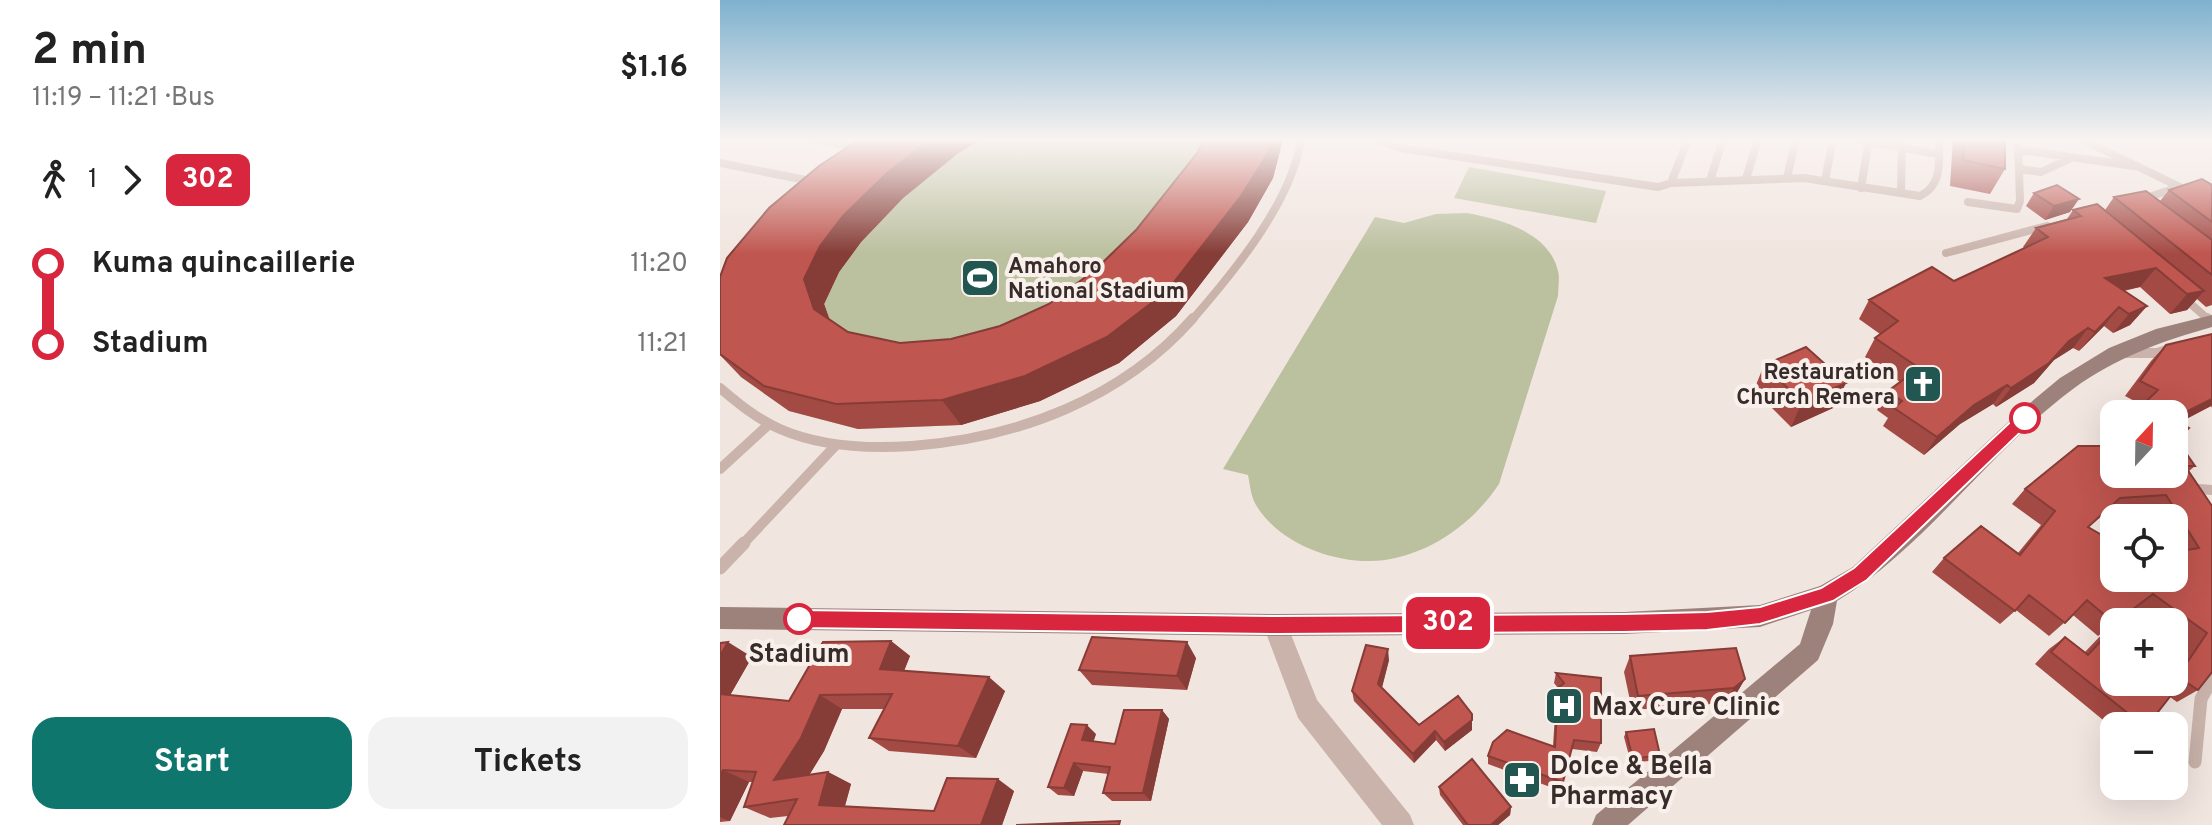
<!DOCTYPE html>
<html lang="en">
<head>
<meta charset="utf-8">
<style>
	body { margin:0; font-family:Overpass,sans-serif; background:#f2f2f2; color:#222; height:100vh; display:flex; flex-direction:column; font-size:30px; white-space:nowrap }
	* { box-sizing:border-box; margin:0 }
	p { font-size:26px; color:#767676 }
	.icon { flex:none; width:44px; height:44px; fill:none; stroke:currentColor; stroke-width:2; stroke-linecap:round; stroke-linejoin:round }
	.map { position:relative; flex:1; overflow:hidden }
	.sheet { display:flex; flex-direction:column; background:#fff; width:720px }
	.sheet>* { flex:none }
	.badge { padding:0 16px; border-radius:12px; font-size:28px; line-height:52px }
	.needle { width:52px; rotate:22deg }
	.tools { position:absolute; left:1380px; top:400px; display:grid; gap:16px }
	.tools a { display:grid; place-items:center; width:88px; height:88px; border-radius:16px; background:#fff; box-shadow:0 8px 32px #0002; font-size:40px }
	.map>.badge { position:absolute; translate:-50% -50%; box-shadow:0 0 0 4px #fff }
	.legs { display:flex; align-items:center; gap:12px; height:88px; padding:0 32px; font-size:26px }
	.legs p { margin-inline-start:auto }
	.summary { display:flex; align-items:center; justify-content:space-between; height:136px; padding:0 32px }
	h1 { font-size:44px; font-weight:700; line-height:60px }
	.primary-button { display:flex; gap:16px; margin-top:auto; padding:16px 32px }
	.primary-button a { flex:1; height:92px; border-radius:24px; background:#0f766e; color:#fff; font-size:32px; font-weight:700; line-height:92px; text-align:center }
	.primary-button a+a { background:#f2f2f2; color:#222 }
	ul { padding:0 32px; list-style:none }
	li { display:flex; align-items:center; gap:28px; height:80px; font-size:30px }
	li i { display:grid; place-items:center; width:12px; height:100%; margin:0 10px; background:currentColor }
	li i::after { content:''; width:20px; height:20px; margin:-10px; border:6px solid; border-radius:50%; background:#fff }
	li p { margin-inline-start:auto }
	li:first-child i { background:linear-gradient(#0000 50%,currentColor 0) }
	li:last-child i { background:linear-gradient(currentColor 50%,#0000 0) }
	main { display:flex; flex:1; min-height:0 }
	.map>svg:first-child { display:block }
	.green { fill:#bbc09f }
	.lines { fill:none; stroke-linecap:round; stroke-linejoin:round }
	.lane-far2 { stroke:#c9b3ab; stroke-width:8 }
	.lane-far1 { stroke:#c9b3ab; stroke-width:10 }
	.lane { stroke:#c9b3ab; stroke-width:13 }
	.street { fill:#c9b3ab; fill-rule:evenodd }
	.secondary { fill:#9d827c; fill-rule:evenodd }
	.wall { fill:#a44a44; fill-rule:evenodd }
	.shaded-wall { fill:#863c37 }
	.building { fill:#bf564f; stroke:#863c37; stroke-width:2; fill-rule:evenodd }
	.line-1 { fill:#d7263d; stroke:#fff; stroke-width:2 }
	.stop-1-dot { fill:#fff; stroke:#d7263d; stroke-width:4 }
	.labels { text-anchor:middle; stroke-width:8; stroke-linejoin:round; paint-order:stroke }
	.poi-label { font-size:22px; font-weight:bold; fill:#372c2a; stroke:#f9f0eb; text-anchor:start }
	.near-stop-label { font-size:26px; font-weight:bold; fill:#372c2a; stroke:#f9f0eb }
	.near-poi-label { font-size:26px; font-weight:bold; fill:#372c2a; stroke:#f9f0eb; text-anchor:start }
</style>
</head>
<body>
<main>
<section class="sheet">
<div class="summary"><div><h1>2 min</h1><p>11:19 – 11:21 · Bus</p></div><b>$1.16</b></div>
<div class="legs"><svg class="icon" aria-label="walk" viewBox="0 0 24 24"><circle cx="13" cy="4" r="2"/><path d="M13 8l-2 6 4 7M11 14l-3 7M7 12l3-4h3l4 4"/></svg>1<svg class="icon" aria-label="forward" viewBox="0 0 24 24"><path d="M9 5l7 7-7 7"/></svg><b class="badge" style="background:#d7263d;color:#fff">302</b></div>
<ul>
<li><i style="color:#d7263d"></i><b>Kuma quincaillerie</b><p>11:20</p></li>
<li><i style="color:#d7263d"></i><b>Stadium</b><p>11:21</p></li>
</ul>
<div class="primary-button"><a>Start</a><a>Tickets</a></div>
</section>
<div class="map">
<svg width="1492" height="825" viewBox="0 0 1492 825">
	<rect width="100%" height="100%" fill="#f1e5df"/>
	<path class="green" d="M189 139H563L553 178 528 222 456 316 399 363 320 401 241 425 138 429 69 411 21 377 13 332Z
		M749 167 886 191 876 223 734 198Z
		M747 213C780 219 829 232 838 271 840 278 838 289 838 296L779 484C754 522 712 553 665 560 619 566 560 545 536 505 531 497 530 485 528 475L503 469 655 217 684 223 716 214Z"/>
	<g class="lines">
		<path class="lane-far2" d="M90 139 143 148
			M653 139 681 148 938 187 951 183 968 139
			M1134 139 1218 154
			M1297 139 1298 152
			M1361 139 1462 188
			M1351 158 1321 172 1299 169 1298 152 1309 151 1414 166
			M0 163 96 182
			M1067 178 1076 139
			M1026 179 1038 139
			M990 181 1003 139
			M1105 181 1113 139
			M951 183 1084 178 1200 196C1223 185 1219 161 1219 139
			M1141 188 1149 139
			M1181 193 1182 139
			M1423 199 1459 187
			M1248 202 1297 209 1300 201 1299 169
			M1226 253 1327 226
			M1464 298 1489 320
			M472 320C513 273 572 202 581 139"/>
		<path class="lane-far1" d="M1487 318 1491 321
			M1402 353H1437L1450 349
			M0 388C19 404 37 419 60 429 101 447 148 449 192 446 297 438 402 399 473 318
			M0 469 47 426
			M1479 489 1492 490
			M22 545 116 445"/>
		<path class="lane" d="M0 568 24 543
			M1475 762 1481 699 1492 679"/>
		<path class="street" d="M555 614 564 617 597 700 690 815 694 825H662L578 718 543 625 546 617Z"/>
		<path class="secondary" d="M1492 315V327C1442 341 1395 358 1353 389 1268 452 1207 546 1117 601L1113 624 1098 660 908 825H872L876 815 1080 644 1091 610 1040 627 904 634 555 636 0 629V607L555 614 904 612 1040 605 1100 586 1133 567 1298 413 1340 378 1389 348 1436 329Z"/>
	</g>
	<path class="wall" d="M484 139H563L553 178 528 222 456 316 399 363 320 401 241 425 138 429 69 411 21 377 0 355V277L237 154 183 198 141 242 119 272 104 304 109 319 128 332 180 343 231 339 280 326 329 304 375 270 416 230 478 152Z
		M1233 139H1285V169L1270 194 1230 186Z
		M1492 185V305L1486 307 1477 299 1467 310 1450 314 1420 287 1404 291 1427 306 1410 325 1393 333 1384 326 1359 351 1353 348 1334 360 1314 383 1276 407 1273 404 1240 424 1204 455 1163 426 1168 418 1157 410 1168 391 1180 382 1145 357 1155 338 1160 334 1139 319 1149 300 1234 281 1304 248 1303 247 1316 228 1347 219 1353 210H1385L1394 197 1440 201 1449 190Z
		M1314 193 1350 212 1325 220 1306 206Z
		M1492 334V408L1491 406 1459 423 1457 440 1475 466 1469 471 1492 506V672L1478 690 1457 702 1450 697 1427 726H1394V729L1315 664 1329 649 1345 637 1365 652 1385 631 1394 624V682L1459 658 1467 646 1454 636V622H1435L1415 607 1394 622V624L1378 636 1353 615 1329 636 1296 610 1280 624 1212 572 1224 558 1298 553 1321 525 1292 504 1305 489 1392 451 1454 474V414H1413L1422 405 1405 396 1431 361 1446 345ZM1429 509 1434 518H1454V578L1368 527 1385 513Z
		M1044 365 1126 383 1113 408 1071 427 1034 390Z
		M171 641 190 656 184 671 285 691 256 758 169 751 149 738 164 709H122L104 751 89 775 108 772 131 784 125 806 214 811 294 791 282 825 68 816 50 818 24 807 33 782H29L10 821 0 822V643L32 657 10 695 69 701Z
		M910 656 1025 679 1016 694 1005 703 912 710 904 672Z
		M476 658 467 690 372 685 359 670Z
		M669 660 662 688 699 725 752 730 725 751 716 740 694 763 634 701 632 691Z
		M836 673 881 678V743L877 752 852 749 841 791 768 764V756L833 746 836 698 838 688 834 683Z
		M442 710 449 719 431 801H392L383 793 388 774 363 771 354 796 338 795 328 787 376 734 373 742 395 744Z
		M906 732 940 755 937 760 911 763 904 737Z
		M719 787 791 807 790 815 778 825H743L720 795Z"/>
	<path class="shaded-wall" d="M211 139H262L237 154 183 198 141 242 119 272 104 304 115 334 94 309 84 279 100 246 123 216 168 172Z
		M552 139H563L553 178 528 222 456 316 399 363 320 401 241 425 222 400Z
		M1359 199 1350 212 1325 220 1334 206Z
		M1436 268 1420 287 1370 297 1385 278Z
		M1484 291 1467 310 1450 314 1467 294Z
		M1427 306 1410 325 1393 333 1409 314Z
		M1399 307 1384 326 1359 351 1375 332Z
		M1368 328 1353 348 1334 360 1314 383 1276 407 1291 388 1349 341Z
		M1126 383 1113 408 1071 427 1082 402Z
		M1287 385 1273 404 1240 424 1204 455 1217 437 1254 405Z
		M1492 399V405L1491 406 1454 425V418Z
		M171 641 190 656 179 683 160 669Z
		M8 642 32 657 4 706 0 704V656Z
		M467 642 476 658 467 690 457 676Z
		M668 649 669 660 660 694 658 684Z
		M269 677 285 691 256 758 238 746Z
		M1025 679 1016 694 1005 703 1014 688Z
		M100 695 122 709 104 751 79 792 54 780Z
		M442 710 449 719 431 801 423 793Z
		M752 720V730L725 751 724 742Z
		M367 725 376 734 371 749 362 740Z
		M715 731 716 740 694 763 693 754Z
		M354 763 363 771 354 796 344 788Z
		M3 770 29 782 10 821 0 817V776Z
		M108 772 131 784 122 816 99 805Z
		M278 779 294 791 282 825H261Z
		M791 807 790 815 778 825H771Z"/>
	<path class="building" d="M140 139H211L168 172 123 216 100 246 84 279 94 309 128 332 180 343 231 339 280 326 329 304 375 270 416 230 478 152 484 139H552L548 153 521 196 447 291 387 337 305 376 222 400 116 404 44 386 0 354V277L7 258 49 208 99 166Z
		M1244 139H1285V169L1243 160Z
		M1482 179 1492 185V222L1449 190Z
		M1337 185 1359 199 1334 206 1314 193Z
		M1426 191 1492 240V275L1394 197Z
		M1377 204 1484 291 1467 294 1436 268 1385 278 1427 306 1409 314 1399 307 1375 332 1368 328 1349 341 1329 363 1291 388 1287 385 1254 405 1217 437 1174 408 1182 401 1168 391 1199 368 1155 338 1178 321 1149 300 1212 267 1234 281 1328 237 1316 228 1361 216 1353 210Z
		M1492 334V399L1454 418V414H1416L1414 413 1438 390 1420 381 1446 345Z
		M1086 347 1126 383 1082 402 1044 365Z
		M1454 420 1469 428 1457 440 1475 466H1465L1492 506V672L1478 690 1463 680 1427 726H1424L1331 652 1345 637 1368 655 1394 627V682H1454V655L1466 664 1487 633 1433 594 1396 622 1394 623 1367 600 1345 623 1309 595 1295 611 1224 558 1261 526 1300 555 1335 511 1305 489 1358 446H1381L1385 441 1392 451H1394V474H1454ZM1446 495 1479 548 1454 552V578H1394V542L1368 527 1400 498Z
		M372 637 467 642 457 676 359 670Z
		M171 641 160 669 269 677 238 746 149 738 172 694 100 695 81 738 54 780 108 772 99 805 214 811 227 778 278 779 261 825H64L77 799 24 807 36 772 3 770 0 776V694L69 701 103 642Z
		M8 642 0 656V643Z
		M646 645 668 649 658 684 699 725 738 696 752 714V720L724 742 715 731 693 754 632 691Z
		M1016 648 1025 679 1014 688 918 696 910 656Z
		M836 673 881 678V743L854 740 843 782 768 756 773 742 787 730 835 747 838 688 844 683Z
		M404 710H442L423 793H383L390 767 354 763 344 788 328 787 351 724 367 725 362 740 395 744Z
		M934 729 940 755 913 759 906 732Z
		M752 759 791 807 771 825H748L719 787Z
		M400 821 399 825H296Z"/>
	<linearGradient id="sky" x2="0" y2="1"><stop stop-color="#7eb1ce"/><stop offset="0.55" stop-color="#f9f3f1"/><stop offset="1" stop-color="#f9f3f1" stop-opacity="0"/></linearGradient>
	<rect width="1492" height="254" fill="url(#sky)"/>
	<path class="line-1" d="M1305 412 1313 418 1311 422 1147 580 1113 601 1040 624 987 630 904 632 555 634 79 628 73 625 70 619 73 613 79 610 555 616 904 614 987 612 1040 607 1101 588 1134 568 1299 414Z"/>
	<defs>
		<symbol id="stadium-square" viewBox="-11 -11 22 22"><rect x="-9" y="-9" width="18" height="18" rx="4" fill="#225650" stroke="#f9f0eb"/><path d="M0-5a6.5 5 0 1 0 0 10a6.5 5 0 1 0 0-10ZM-3.5-1.8h7v3.6h-7Z" fill="#fff"/></symbol>
		<symbol id="church-square" viewBox="-11 -11 22 22"><rect x="-9" y="-9" width="18" height="18" rx="4" fill="#225650" stroke="#f9f0eb"/><path d="M-1.2-6h2.4v3.5h3.3v2.4h-3.3V6h-2.4V-.1h-3.3v-2.4h3.3Z" fill="#fff"/></symbol>
		<symbol id="hospital-square" viewBox="-11 -11 22 22"><rect x="-9" y="-9" width="18" height="18" rx="4" fill="#225650" stroke="#f9f0eb"/><path d="M-5-5h3v3.5h4V-5h3V5h-3V1.5h-4V5h-3Z" fill="#fff"/></symbol>
		<symbol id="pharmacy-square" viewBox="-11 -11 22 22"><rect x="-9" y="-9" width="18" height="18" rx="4" fill="#225650" stroke="#f9f0eb"/><path d="M-2-6h4v4h4v4h-4v4h-4v-4h-4v-4h4Z" fill="#fff"/></symbol>
	</defs>
	<g fill-rule="evenodd">
		<use href="#stadium-square" x="238" y="256" width="44" height="44"/>
		<use href="#church-square" x="1181" y="362" width="44" height="44"/>
		<use href="#hospital-square" x="822" y="684" width="44" height="44"/>
		<use href="#pharmacy-square" x="780" y="758" width="44" height="44"/>
	</g>
	<g class="stop-1-dot">
		<circle cx="1305" cy="418" r="14"/>
		<circle cx="79" cy="619" r="14"/>
	</g>
	<g class="labels">
		<g class="poi-label">
			<text x="288" y="273">Amahoro<tspan x="288" dy="25">National Stadium</tspan></text>
			<text x="1175" y="379" text-anchor="end">Restauration<tspan x="1175" dy="25">Church Remera</tspan></text>
		</g>
		<g class="near-stop-label">
			<text x="79" y="662">Stadium</text>
		</g>
		<g class="near-poi-label">
			<text x="872" y="715">Max Cure Clinic</text>
			<text x="830" y="774">Dolce &amp; Bella<tspan x="830" dy="30">Pharmacy</tspan></text>
		</g>
	</g>
</svg>
<div class="tools">
<a><svg class="needle" viewBox="-14 -14 28 28"><path d="M0-13l5 13h-10z" fill="#e53935"/><path d="M0 13l5-13h-10z" fill="#767676"/></svg></a>
<a><svg class="icon" aria-label="locate" viewBox="0 0 24 24"><circle cx="12" cy="12" r="6"/><path d="M12 2v4M12 18v4M2 12h4M18 12h4"/></svg></a>
<a>+</a>
<a>−</a>
</div>
<b class="badge" style="left:728px;top:623px;background:#d7263d;color:#fff">302</b>
</div>
</main>
</body>
</html>
